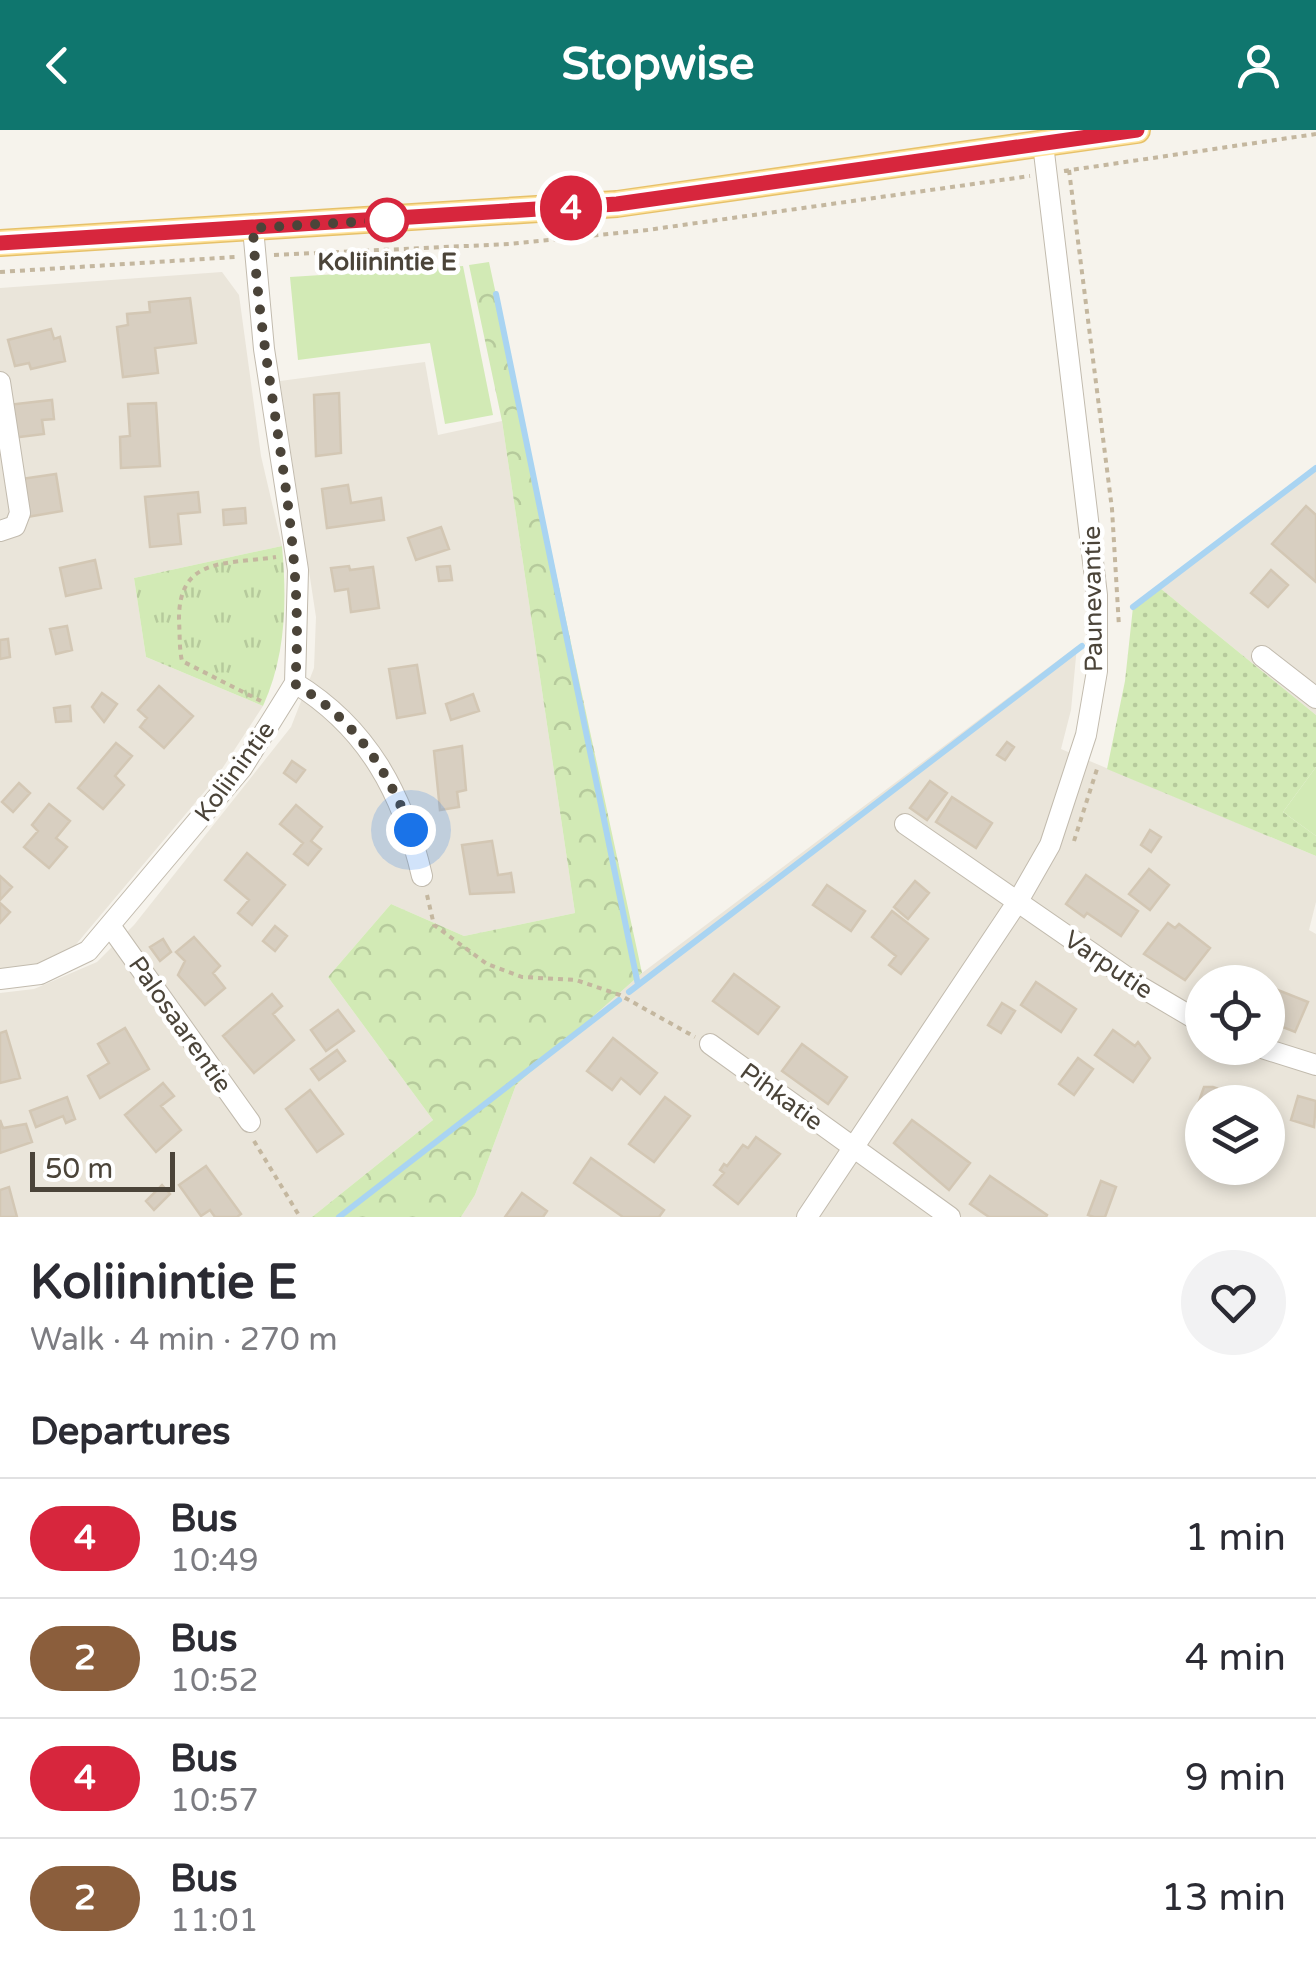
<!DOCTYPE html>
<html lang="en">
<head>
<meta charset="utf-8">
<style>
	body { margin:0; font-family:"Varela Round",sans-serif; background:#f2f2f3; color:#2b2b33; height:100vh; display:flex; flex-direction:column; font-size:38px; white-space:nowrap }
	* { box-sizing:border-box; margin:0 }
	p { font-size:32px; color:#7c7c81 }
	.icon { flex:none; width:55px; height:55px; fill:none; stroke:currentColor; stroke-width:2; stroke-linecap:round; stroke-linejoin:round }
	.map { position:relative; height:1087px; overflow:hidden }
	.side { display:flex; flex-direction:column; background:#fff; flex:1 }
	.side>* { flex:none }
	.badge { padding:0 20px; border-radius:32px; font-size:35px; line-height:65px }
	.controls { position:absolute; left:1185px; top:835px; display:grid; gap:20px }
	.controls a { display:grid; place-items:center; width:100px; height:100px; border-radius:50%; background:#fff; box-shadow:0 5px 15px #0003; font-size:50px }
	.scale { position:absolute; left:30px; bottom:25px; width:145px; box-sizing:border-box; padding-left:10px; border:5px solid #4b4439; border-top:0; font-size:28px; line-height:35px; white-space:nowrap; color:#4b4439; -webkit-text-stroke:8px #fff; paint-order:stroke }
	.you { position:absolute; width:50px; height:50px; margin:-25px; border:8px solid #fff; border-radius:50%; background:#1a73e8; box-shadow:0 0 0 15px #1a73e833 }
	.map>.badge { position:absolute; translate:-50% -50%; box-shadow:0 0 0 5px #fff }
	h2 { padding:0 30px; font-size:38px; line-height:90px }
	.round { display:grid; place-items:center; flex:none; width:105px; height:105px; border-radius:52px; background:#f2f2f3 }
	.overview { display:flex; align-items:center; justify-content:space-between; height:170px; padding:0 30px }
	h1 { font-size:48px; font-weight:800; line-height:75px }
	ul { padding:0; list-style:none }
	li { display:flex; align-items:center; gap:30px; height:120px; padding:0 30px; border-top:2px solid #e1e1e2 }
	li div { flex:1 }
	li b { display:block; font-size:38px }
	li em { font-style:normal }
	li .badge { min-width:110px; font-weight:700; text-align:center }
	header { display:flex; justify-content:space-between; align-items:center; height:130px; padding:0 30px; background:#0f766e; color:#fff; font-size:45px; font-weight:800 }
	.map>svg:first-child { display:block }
	.residential { fill:#eae5da; fill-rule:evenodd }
	.grass { fill:url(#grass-dots) }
	.forest { fill:url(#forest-crowns) }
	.park { fill:url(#park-tufts) }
	.pitch { fill:#d2eab5 }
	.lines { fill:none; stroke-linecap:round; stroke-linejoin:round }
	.stream { stroke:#a9d4f2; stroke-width:6 }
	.building { fill:#d8cfc1; stroke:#d3c7b4; stroke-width:2.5 }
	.minor-casing { stroke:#c2bbae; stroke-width:22 }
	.major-casing { stroke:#e6c16a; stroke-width:28 }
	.path { stroke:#c4b79f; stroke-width:4; stroke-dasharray:5 5; stroke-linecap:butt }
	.minor { stroke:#fff; stroke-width:20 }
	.major { stroke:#ffe39c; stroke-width:25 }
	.line-casing { stroke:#fff; stroke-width:22 }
	.line { stroke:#d7263d; stroke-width:15 }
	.walk { stroke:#4b4439; stroke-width:10; stroke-dasharray:0 18 }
	.stop-dot { fill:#fff; stroke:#d7263d; stroke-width:5 }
	.labels { text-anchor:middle; stroke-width:9; stroke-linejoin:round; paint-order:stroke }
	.stop-label { font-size:25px; font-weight:bold; fill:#4b4439; stroke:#fff }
	.street-label { font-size:25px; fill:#4b4439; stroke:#fff }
</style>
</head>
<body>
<header><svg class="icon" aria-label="back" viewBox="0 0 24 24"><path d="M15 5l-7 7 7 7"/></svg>Stopwise<svg class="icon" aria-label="person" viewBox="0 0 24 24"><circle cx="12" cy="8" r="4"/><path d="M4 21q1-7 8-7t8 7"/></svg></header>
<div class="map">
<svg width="1316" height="1087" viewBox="0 0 1316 1087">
	<defs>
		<pattern id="grass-dots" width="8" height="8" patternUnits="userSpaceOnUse" patternTransform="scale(2.5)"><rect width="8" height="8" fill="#d2eab5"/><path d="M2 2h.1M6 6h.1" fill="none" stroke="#b6ca9c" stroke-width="1.8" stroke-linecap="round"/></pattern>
		<pattern id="forest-crowns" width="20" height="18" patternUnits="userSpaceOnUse" patternTransform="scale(2.5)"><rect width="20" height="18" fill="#d2eab5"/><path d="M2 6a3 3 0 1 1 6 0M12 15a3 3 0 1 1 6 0" fill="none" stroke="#b6ca9c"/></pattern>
		<pattern id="park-tufts" width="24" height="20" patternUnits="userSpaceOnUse" patternTransform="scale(2.5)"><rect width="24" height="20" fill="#d2eab5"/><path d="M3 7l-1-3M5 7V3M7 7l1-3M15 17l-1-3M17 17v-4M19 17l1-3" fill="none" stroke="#b6ca9c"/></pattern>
	</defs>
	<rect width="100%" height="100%" fill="#f6f3ec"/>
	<path class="residential" d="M222 142 239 165 261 326 282 416 134 448 146 527 263 576 216 648 73 818 42 837 0 842V158Z
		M425 232 438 305 502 291 575 783 464 806 391 774 328 847 433 990 312 1087H0V863L34 859 97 832 134 795 291 597 314 538 316 487 280 251Z
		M1316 340V585L1160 458Z
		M1077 516 1071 580 1061 619 1316 726V772L1309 800 1316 804V1087H461L475 1065 516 955 642 843ZM1202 852H1268V918H1202ZM1202 972H1268V1038H1202Z"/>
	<path class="grass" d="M1160 458 1316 585V637L1283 682 1316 706V726L1107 639 1125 551 1133 477Z"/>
	<path class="forest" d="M489 132 642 843 516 955 475 1065 461 1087H312L433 990 328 847 391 774 464 806 575 783 502 291 469 135Z"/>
	<path class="park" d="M282 416C287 472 286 525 263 576L146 527 134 448Z"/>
	<path class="pitch" d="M463 136 493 285 445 294 430 213 298 230 290 147Z
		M1316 637V706L1283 682Z"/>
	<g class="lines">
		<path class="stream" d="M496 164 638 855
			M1133 477 1316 338
			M629 862 1082 516
			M339 1087 619 870"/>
	</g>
	<path class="building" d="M190 168 196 213 155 218 158 243 123 247 117 197 128 195 127 184 150 182 149 172Z
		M51 199 54 209 60 207 65 231 31 239 29 233 15 236 8 210Z
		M339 263 341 323 316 326 314 265Z
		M52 270 54 289 42 290 44 304 11 308 7 275Z
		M156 273 160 336 121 338 120 307 130 306 128 274Z
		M56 344 62 381 27 387 21 349Z
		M348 355 351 373 381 368 384 390 327 398 322 359Z
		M198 362 200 382 178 384 181 414 150 417 145 367Z
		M1306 376 1316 385V452L1272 414Z
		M245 378 246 393 224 395 223 380Z
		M441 397 449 419 416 430 408 408Z
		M95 430 101 458 66 466 60 438Z
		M349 436 350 440 373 437 379 478 351 482 348 459 335 461 331 438Z
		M450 436 452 450 439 451 437 437Z
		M1271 440 1288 455 1268 477 1251 463Z
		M67 496 72 520 56 524 50 499Z
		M8 509 10 527 0 529V510Z
		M417 535 425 583 397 588 389 539Z
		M159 556 193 586 164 618 140 597 147 588 138 580Z
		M102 563 117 574 104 592 92 577Z
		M473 564 479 581 451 590 446 574Z
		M70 576 71 591 56 592 54 578Z
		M1007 612 1014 617 1005 630 997 625Z
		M116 613 132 626 115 646 124 655 103 679 78 658Z
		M462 616 466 660 457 662 459 677 440 680 434 621Z
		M292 631 305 640 296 652 284 643Z
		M930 651 947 663 927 690 910 678Z
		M19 653 30 663 13 682 2 672Z
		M952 667 992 693 976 718 936 692Z
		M49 674 70 691 56 708 67 717 49 738 24 717 38 701 32 695Z
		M296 675 322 697 311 711 321 719 308 735 294 724 303 713 280 694Z
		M1150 700 1161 707 1151 722 1141 715Z
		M492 711 498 745 511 743 514 762 470 764 462 715Z
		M247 723 285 755 252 795 238 783 249 770 225 750Z
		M1149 739 1169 755 1150 780 1129 764Z
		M1086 745 1138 781 1121 806 1087 783 1084 787 1066 774Z
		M0 746 12 757 0 770Z
		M915 751 929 763 908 789 894 777Z
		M827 755 865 781 851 801 813 775Z
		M0 773 10 782 0 793Z
		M892 781 928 809 901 844 889 835 896 826 872 807Z
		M1168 793 1175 798 1179 794 1210 818 1185 850 1144 824Z
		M275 796 287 806 275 821 263 811Z
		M194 807 220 836 213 843 225 858 205 875 178 845 185 831 176 822Z
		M163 809 171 822 160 831 150 817Z
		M734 844 779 877 758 904 713 871Z
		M1036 852 1076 879 1061 902 1021 875Z
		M1268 856 1308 872 1295 902 1268 891Z
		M272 864 282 876 273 884 294 910 254 943 223 906Z
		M1002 873 1015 881 1001 903 988 895Z
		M338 880 354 901 326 921 311 900Z
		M125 898 149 939 100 968 88 946 109 933 98 914Z
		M1113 900 1135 916 1138 912 1150 928 1133 952 1095 925Z
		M6 901 20 948 0 953V903Z
		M613 908 657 943 640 964 621 948 612 960 587 941Z
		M802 914 847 947 828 974 782 941Z
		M337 920 345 931 319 950 311 939Z
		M1078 928 1093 939 1074 965 1059 954Z
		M163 953 174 966 161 976 181 1000 156 1022 125 985Z
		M1204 957H1213L1256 972H1202V991L1193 988Z
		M310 960 343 1004 317 1022 286 979Z
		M1298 966 1316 971 1314 997 1291 990Z
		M67 967 75 989 66 993 63 986 36 997 30 981Z
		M665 967 690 986 654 1032 629 1014Z
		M0 990 3 998 26 994 32 1012 0 1023Z
		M912 990 970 1033 949 1060 894 1013Z
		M756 1007 780 1024 738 1074 714 1055 724 1043 720 1040 724 1034 727 1036 743 1015 748 1018Z
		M591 1028 664 1080 659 1087H623L574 1053Z
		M206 1036 241 1084 237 1087H215L210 1080 201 1086 179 1055Z
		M990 1046 1047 1085 1046 1087H989L970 1074Z
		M1101 1051 1116 1057 1105 1087H1094L1088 1085Z
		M162 1055 170 1064 154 1080 146 1071Z
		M9 1057 17 1087H0V1060Z
		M522 1063 547 1081 543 1087H505Z"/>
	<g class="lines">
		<defs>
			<path id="minor" d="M0 252 20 383 15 396 0 401
				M1262 526 1316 568
				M295 553C368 598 403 664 422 746
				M905 694 1141 857 1202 893
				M111 797 250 992
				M0 849 40 844 88 821 242 638 295 553 298 440 264 219 253 98
				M710 914 950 1087
				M1262 918 1316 935
				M807 1087 1018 771 1050 715 1086 605 1097 541V465L1043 14"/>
			<path id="major" d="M0 113 617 74 1137 0"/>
		</defs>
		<use href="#minor" class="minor-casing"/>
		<use href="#major" class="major-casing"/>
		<path class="path" d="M1069 40 1112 379 1119 497
			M1064 41 1316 4
			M274 125 509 114 647 100 1030 46
			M0 142 235 127
			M261 571 182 531C179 518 180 504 179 491 178 426 225 435 276 427
			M1074 711 1097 639
			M427 765 434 795 487 834 522 847 576 850 620 865 695 907
			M254 1011 300 1087"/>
		<use href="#minor" class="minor"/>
		<use href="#major" class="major"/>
	</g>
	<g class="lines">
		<defs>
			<path id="line" d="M0 113 617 74 1137 0"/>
		</defs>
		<use href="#line" class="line-casing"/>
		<use href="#line" class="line"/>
		<path class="walk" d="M387 90 253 98C260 251 307 400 295 554 353 588 387 638 411 700"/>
	</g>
	<circle class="stop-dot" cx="387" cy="90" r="20"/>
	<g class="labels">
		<g class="stop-label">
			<text x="387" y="140">Koliinintie E</text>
		</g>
		<g class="street-label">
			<text transform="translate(1092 469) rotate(-91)" y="9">Paunevantie</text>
			<text transform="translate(234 641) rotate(-54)" y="9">Koliinintie</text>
			<text transform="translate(1109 834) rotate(34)" y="9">Varputie</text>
			<text transform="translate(181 894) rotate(55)" y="9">Palosaarentie</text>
			<text transform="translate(782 966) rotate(36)" y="9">Pihkatie</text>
		</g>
	</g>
</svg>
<div class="controls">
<a><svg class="icon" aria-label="locate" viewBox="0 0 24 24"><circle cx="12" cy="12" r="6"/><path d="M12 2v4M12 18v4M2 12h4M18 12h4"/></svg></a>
<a><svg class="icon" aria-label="layers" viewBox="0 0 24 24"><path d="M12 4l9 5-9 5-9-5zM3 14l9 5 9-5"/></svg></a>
</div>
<div class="scale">50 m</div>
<div class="you" style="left:411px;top:700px"></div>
<b class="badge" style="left:571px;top:78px;background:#d7263d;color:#fff">4</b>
</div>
<section class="side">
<div class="overview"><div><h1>Koliinintie E</h1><p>Walk · 4 min · 270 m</p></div><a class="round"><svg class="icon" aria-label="heart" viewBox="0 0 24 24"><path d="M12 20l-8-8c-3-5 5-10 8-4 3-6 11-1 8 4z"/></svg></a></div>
<h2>Departures</h2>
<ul>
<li><span class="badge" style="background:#d7263d;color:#fff">4</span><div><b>Bus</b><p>10:49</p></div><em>1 min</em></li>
<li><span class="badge" style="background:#8b5e3c;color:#fff">2</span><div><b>Bus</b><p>10:52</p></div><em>4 min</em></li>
<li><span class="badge" style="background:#d7263d;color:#fff">4</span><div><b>Bus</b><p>10:57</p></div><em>9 min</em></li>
<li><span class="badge" style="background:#8b5e3c;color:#fff">2</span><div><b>Bus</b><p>11:01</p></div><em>13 min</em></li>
</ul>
</section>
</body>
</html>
